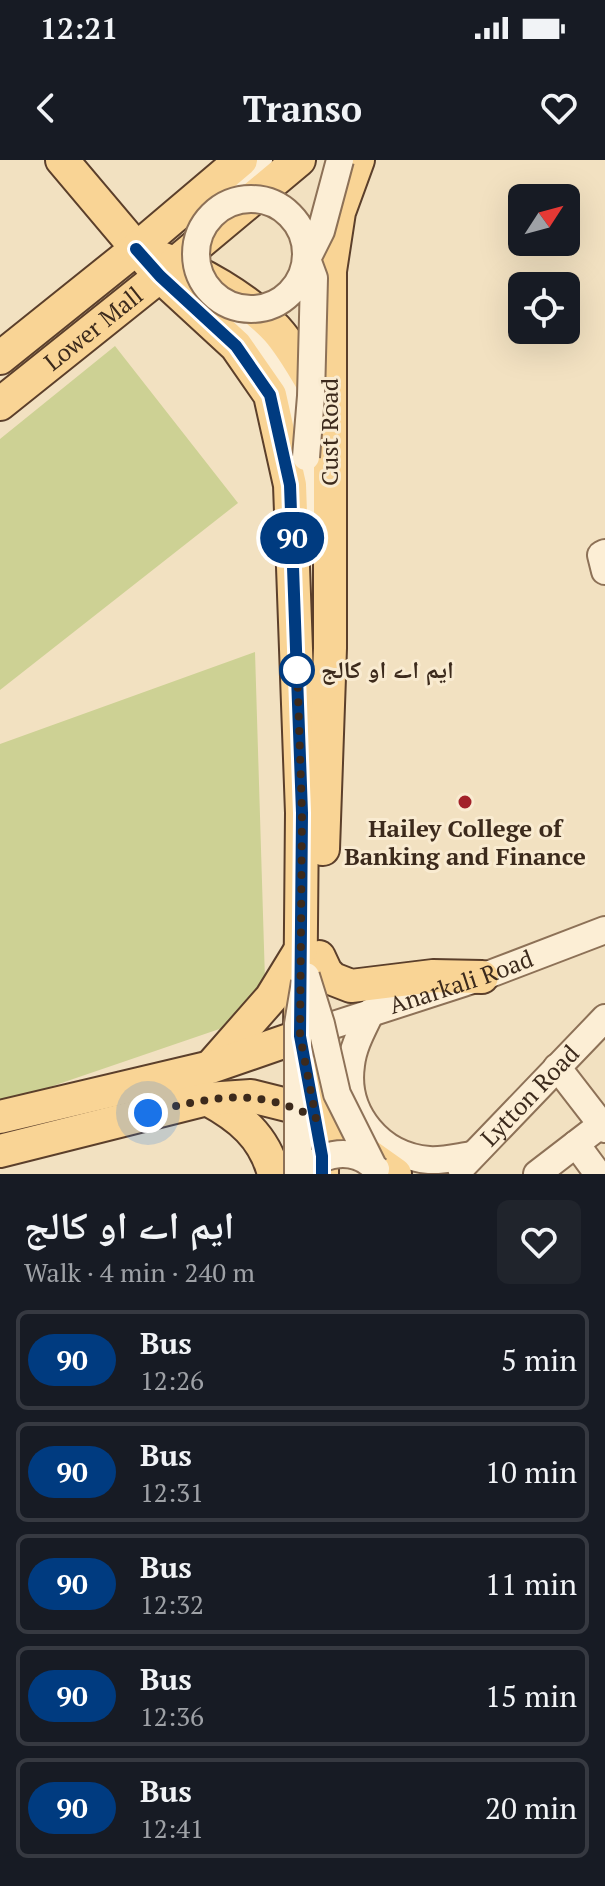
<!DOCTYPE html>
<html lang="en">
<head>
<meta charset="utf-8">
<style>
	body { margin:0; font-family:"PT Serif","Noto Naskh Arabic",serif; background:#20242c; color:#f1f3f6; height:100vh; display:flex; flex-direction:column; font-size:30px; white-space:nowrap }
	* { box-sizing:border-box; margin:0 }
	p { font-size:26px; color:#9ea1a6 }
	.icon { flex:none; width:44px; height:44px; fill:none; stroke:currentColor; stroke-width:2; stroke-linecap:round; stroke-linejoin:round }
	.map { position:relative; height:1014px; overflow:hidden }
	.side { display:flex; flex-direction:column; background:#171b24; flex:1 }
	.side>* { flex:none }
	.badge { padding:0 16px; border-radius:26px; font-size:28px; line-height:52px }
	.needle { width:52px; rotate:54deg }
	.tools { position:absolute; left:508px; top:24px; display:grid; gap:16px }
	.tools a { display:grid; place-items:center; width:72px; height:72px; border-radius:12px; background:#171b24; box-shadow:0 8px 32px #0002; font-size:40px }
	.you { position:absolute; width:40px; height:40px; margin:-20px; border:6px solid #fff; border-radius:50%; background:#1a73e8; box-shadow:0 0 0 12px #1a73e833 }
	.map>.badge { position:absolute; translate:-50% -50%; box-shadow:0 0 0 4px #fff }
	.round { display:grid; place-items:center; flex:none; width:84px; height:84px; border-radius:12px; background:#20242c }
	.summary { display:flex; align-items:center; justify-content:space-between; height:136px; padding:0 24px }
	h1 { font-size:38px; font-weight:700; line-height:60px }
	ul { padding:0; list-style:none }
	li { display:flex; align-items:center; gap:24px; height:100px; margin:0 16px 12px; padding:0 8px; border:4px solid #363941; border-radius:12px }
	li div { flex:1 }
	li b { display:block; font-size:30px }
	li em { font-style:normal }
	li .badge { min-width:88px; font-weight:700; text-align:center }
	.status { display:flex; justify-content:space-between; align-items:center; height:56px; padding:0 40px; background:#171b24; direction:ltr }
	.status svg { height:22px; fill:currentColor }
	header { display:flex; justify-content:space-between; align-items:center; height:104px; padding:0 24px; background:#171b24; font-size:36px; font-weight:700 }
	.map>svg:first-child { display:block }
	.green { fill:#cdd194 }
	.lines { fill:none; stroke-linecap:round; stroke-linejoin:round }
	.minor-casing { stroke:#8d7157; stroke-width:30 }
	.major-casing { stroke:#5b3f2b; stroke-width:36 }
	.minor { stroke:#fceed5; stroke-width:26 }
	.major { stroke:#f9d495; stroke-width:32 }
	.minor-bridge-casing { stroke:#8d7157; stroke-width:30; stroke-linecap:butt }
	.minor-bridge { stroke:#fceed5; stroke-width:26 }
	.line-casing { stroke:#fff; stroke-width:18 }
	.line { stroke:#003b80; stroke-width:12 }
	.walk { stroke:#3c2a1c; stroke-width:8; stroke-dasharray:0 14.4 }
	.stop-dot { fill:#fff; stroke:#003b80; stroke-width:4 }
	.poi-dot { fill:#a22129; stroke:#f9ebd1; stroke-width:3 }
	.labels { text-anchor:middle; stroke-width:6; stroke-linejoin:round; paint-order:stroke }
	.street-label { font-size:24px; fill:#3c2a1c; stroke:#f9ebd1 }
	.stop-label { font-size:24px; font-weight:bold; fill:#3c2a1c; stroke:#f9ebd1; text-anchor:start }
	.poi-label { font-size:24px; font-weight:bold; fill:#3c2a1c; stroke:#f9ebd1 }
</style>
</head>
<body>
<div class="status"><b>12:21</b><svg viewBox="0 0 49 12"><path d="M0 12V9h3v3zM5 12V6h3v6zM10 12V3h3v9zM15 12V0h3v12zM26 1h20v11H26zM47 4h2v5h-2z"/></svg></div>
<header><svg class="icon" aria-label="back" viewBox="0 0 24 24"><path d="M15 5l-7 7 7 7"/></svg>Transo<svg class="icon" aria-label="heart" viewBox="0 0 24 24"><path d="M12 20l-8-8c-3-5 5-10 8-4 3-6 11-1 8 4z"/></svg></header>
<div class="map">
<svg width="605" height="1014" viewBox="0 0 605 1014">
	<rect width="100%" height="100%" fill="#f2e1c1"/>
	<path class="green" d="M115 186 238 343 0 530V279Z
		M255 492 266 853 0 944V584Z"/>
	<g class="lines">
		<defs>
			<g id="minor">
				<path d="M210 55 236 18 259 0"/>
				<path d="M227 144C239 156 252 167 262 179 303 227 306 297 306 356"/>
				<path d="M605 393 601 395 605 411"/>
				<path d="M371 852C363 869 353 886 351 905 344 953 380 996 429 1000 443 1001 458 997 472 995"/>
				<path id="s1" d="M315 871 482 817 605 770"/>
				<path d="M557 907 605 969"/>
				<path d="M576 984 598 1014"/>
				<path id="s2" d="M461 1008 605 858"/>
				<path d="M537 1014 602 964"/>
			</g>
			<g id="major">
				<path d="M62 0 160 116 236 186 270 235 290 325 302 653 300 876 322 996V1014"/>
				<path d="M158 97C199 110 245 137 276 169 294 189 307 215 321 238"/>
				<path d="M0 198 136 89 241 0"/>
				<path id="s3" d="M0 244 160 116 299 0"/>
				<path d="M323 689 330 488V111L339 52 358 0"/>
				<path d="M319 797 326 812 333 819 351 826 433 816 482 817"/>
				<path d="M213 904 271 838 301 789"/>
				<path d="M207 939C240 957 264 976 274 1014"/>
				<path d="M0 957 211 907 315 871"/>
				<path d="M0 991 207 939 251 936 295 947 316 958 395 1014"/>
			</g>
		</defs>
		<use href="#minor" class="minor-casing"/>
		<use href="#major" class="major-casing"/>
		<use href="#minor" class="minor"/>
		<use href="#major" class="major"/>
		<defs>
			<path id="minor-bridge" d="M196 94a55 55 0 1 1 110 0a55 55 0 1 1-110 0Z
				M306 297 311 236 314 118 307 99 321 71 340 0
				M306 816 321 864 337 934 372 1004
				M298 1014V864L305 822
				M303 1014C321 991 355 986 376 1009"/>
		</defs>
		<use href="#minor-bridge" class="minor-bridge-casing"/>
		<use href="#minor-bridge" class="minor-bridge"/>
	</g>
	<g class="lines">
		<defs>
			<path id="line" d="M136 89 160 116 236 186 270 235 290 325 302 653 300 876 322 996V1014"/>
		</defs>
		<use href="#line" class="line-casing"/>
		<use href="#line" class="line"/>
		<path class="walk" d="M148 953C212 937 254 926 316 958L300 876 302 653 297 504V510"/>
	</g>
	<circle class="stop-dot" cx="297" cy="510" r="16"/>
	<circle class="poi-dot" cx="465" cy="642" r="8"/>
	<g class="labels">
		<g class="street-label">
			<text dy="8" stroke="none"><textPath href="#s3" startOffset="120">Lower Mall</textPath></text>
			<text transform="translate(330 272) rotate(-90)" y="8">Cust Road</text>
			<text dy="8" stroke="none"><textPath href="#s1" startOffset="154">Anarkali Road</textPath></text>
			<text dy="8" stroke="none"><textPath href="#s2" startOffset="100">Lytton Road</textPath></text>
		</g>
		<g class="stop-label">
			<text x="321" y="518">ایم اے او کالج</text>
		</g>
		<g class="poi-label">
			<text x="465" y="677">Hailey College of<tspan x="465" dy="28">Banking and Finance</tspan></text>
		</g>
	</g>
</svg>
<div class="tools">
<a><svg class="needle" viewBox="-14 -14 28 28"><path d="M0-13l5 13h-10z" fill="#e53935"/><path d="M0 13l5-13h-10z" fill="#9ea1a6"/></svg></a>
<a><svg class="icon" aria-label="locate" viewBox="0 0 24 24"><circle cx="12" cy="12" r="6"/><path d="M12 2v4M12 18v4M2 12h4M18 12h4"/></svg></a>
</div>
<div class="you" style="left:148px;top:953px"></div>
<b class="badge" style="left:292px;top:378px;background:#003b80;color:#fff">90</b>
</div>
<section class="side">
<div class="summary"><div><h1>ایم اے او کالج</h1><p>Walk · 4 min · 240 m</p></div><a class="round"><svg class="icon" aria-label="heart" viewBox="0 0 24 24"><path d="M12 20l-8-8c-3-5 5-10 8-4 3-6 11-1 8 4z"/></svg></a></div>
<ul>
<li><span class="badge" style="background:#003b80;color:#fff">90</span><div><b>Bus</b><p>12:26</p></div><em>5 min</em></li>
<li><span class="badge" style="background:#003b80;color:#fff">90</span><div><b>Bus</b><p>12:31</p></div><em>10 min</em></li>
<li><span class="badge" style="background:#003b80;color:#fff">90</span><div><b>Bus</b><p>12:32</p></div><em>11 min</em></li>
<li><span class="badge" style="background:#003b80;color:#fff">90</span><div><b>Bus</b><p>12:36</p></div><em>15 min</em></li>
<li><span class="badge" style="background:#003b80;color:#fff">90</span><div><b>Bus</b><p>12:41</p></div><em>20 min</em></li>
</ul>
</section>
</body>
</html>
